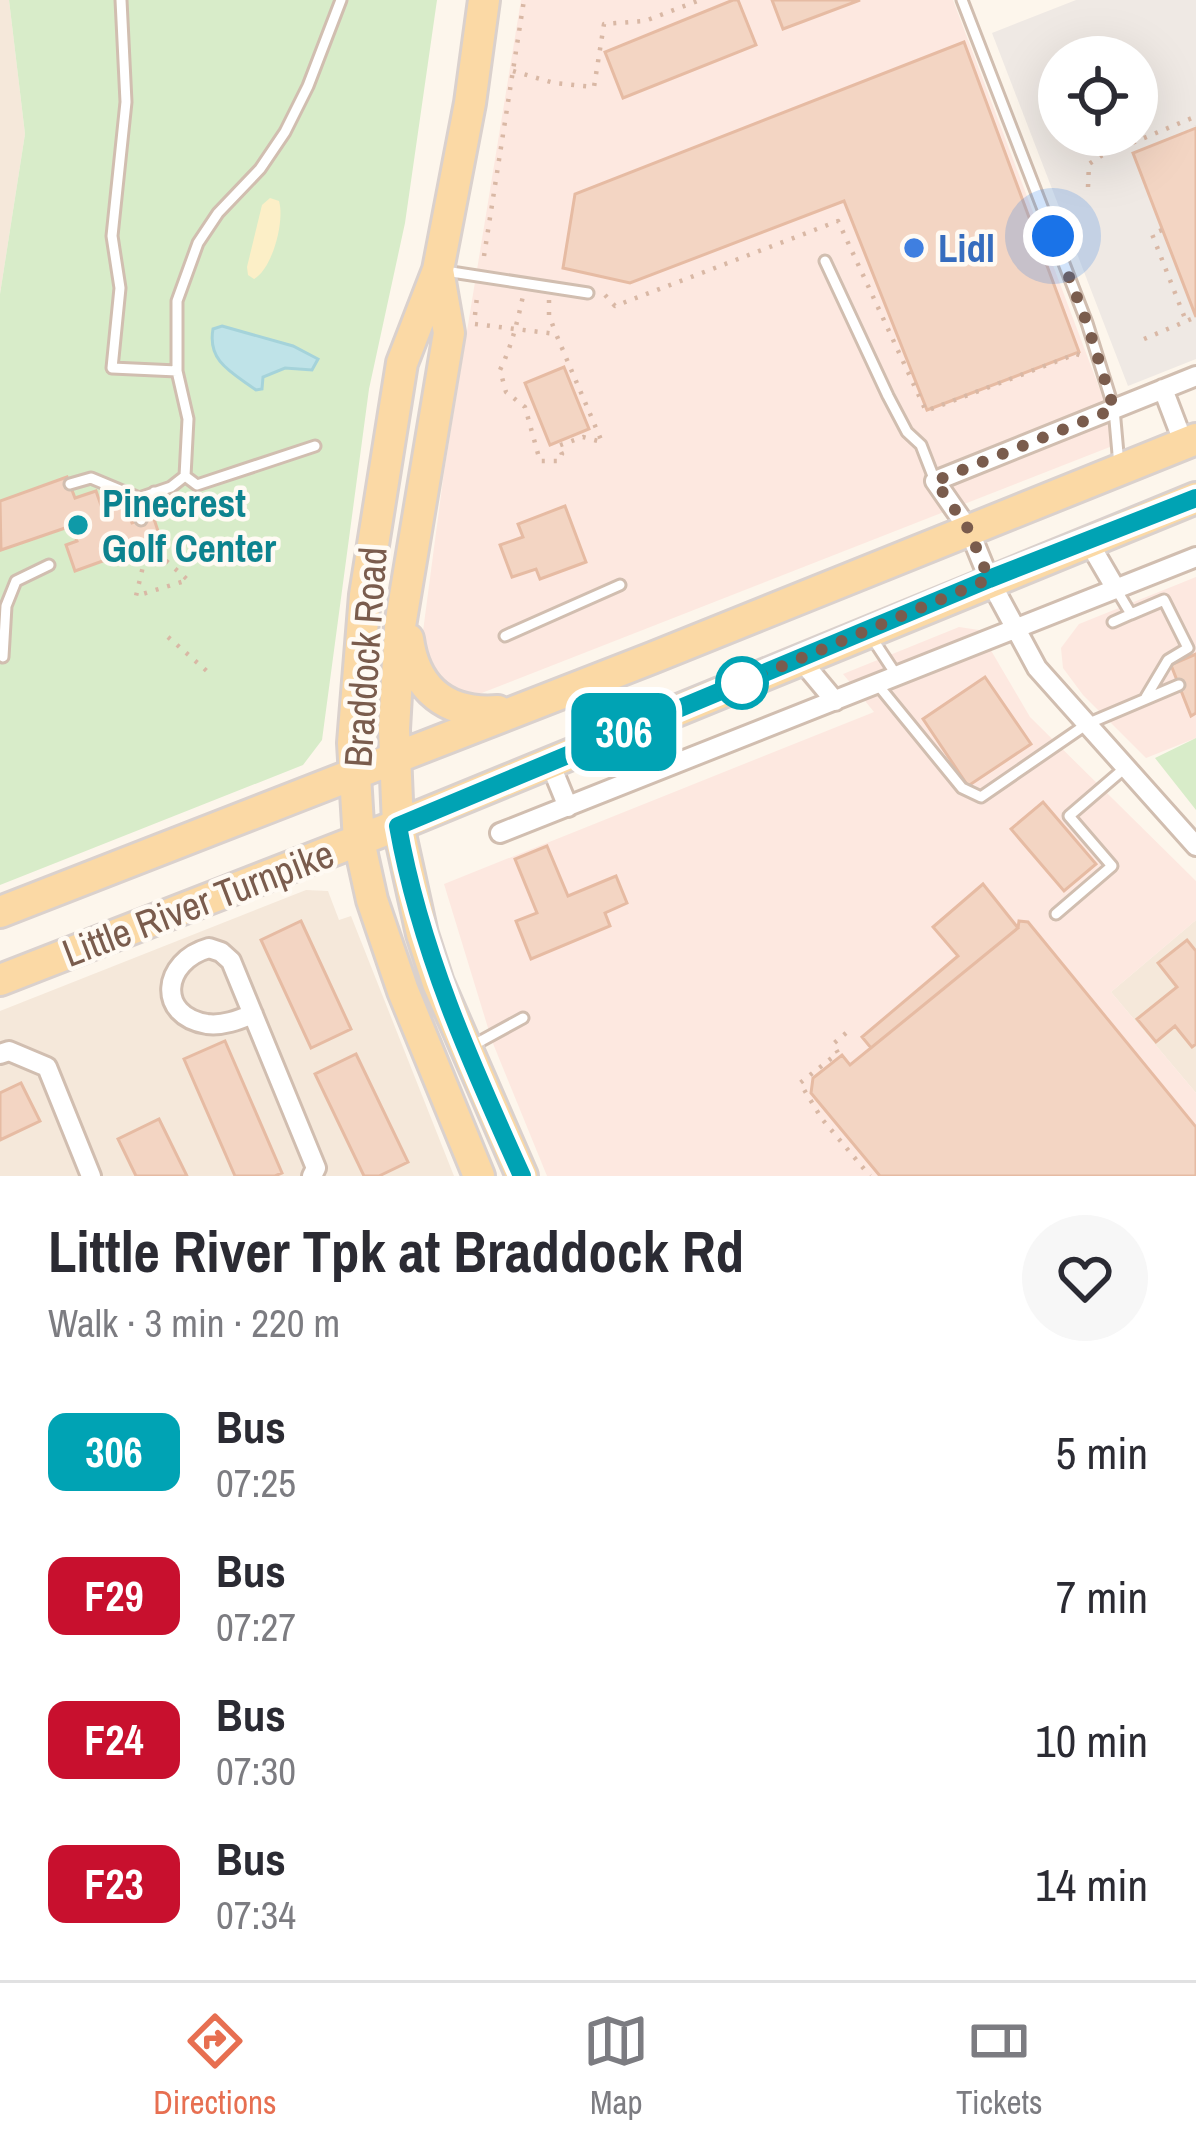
<!DOCTYPE html>
<html lang="en">
<head>
<meta charset="utf-8">
<style>
	body { margin:0; font-family:"Archivo Narrow",sans-serif; background:#f7f7f7; color:#2b2b33; height:100vh; display:flex; flex-direction:column; font-size:45px; white-space:nowrap }
	* { box-sizing:border-box; margin:0 }
	p { font-size:39px; color:#7c7c81 }
	.icon { flex:none; width:66px; height:66px; fill:none; stroke:currentColor; stroke-width:2; stroke-linecap:round; stroke-linejoin:round }
	.map { position:relative; height:1176px; overflow:hidden }
	.side { display:flex; flex-direction:column; background:#fff; flex:1 }
	.side>* { flex:none }
	.badge { padding:0 24px; border-radius:18px; font-size:42px; line-height:78px }
	.buttons { position:absolute; left:1038px; top:36px; display:grid; gap:24px }
	.buttons a { display:grid; place-items:center; width:120px; height:120px; border-radius:50%; background:#fff; box-shadow:0 12px 48px #0002; font-size:60px }
	.you { position:absolute; width:60px; height:60px; margin:-30px; border:9px solid #fff; border-radius:50%; background:#1a73e8; box-shadow:0 0 0 18px #1a73e833 }
	.map>.badge { position:absolute; translate:-50% -50%; box-shadow:0 0 0 6px #fff }
	.round { display:grid; place-items:center; flex:none; width:126px; height:126px; border-radius:63px; background:#f7f7f7 }
	.overview { display:flex; align-items:center; justify-content:space-between; height:204px; padding:0 48px }
	h1 { font-size:57px; font-weight:700; line-height:90px }
	ul { padding:0; list-style:none }
	li { display:flex; align-items:center; gap:36px; height:144px; padding:0 48px }
	li div { flex:1 }
	li b { display:block; font-size:45px }
	li em { font-style:normal }
	li .badge { min-width:132px; font-weight:700; text-align:center }
	.dock { display:flex; justify-content:space-around; align-items:center; height:168px; border-top:3px solid #e1e1e2; background:#fff; font-size:33px; color:#7c7c81 }
	.dock a { display:grid; justify-items:center; gap:6px }
	.dock .active { color:#e76f51 }
	.map>svg:first-child { display:block }
	.residential { fill:#f5e8da }
	.commercial { fill:#fde8e0 }
	.industrial { fill:#efe9e4; fill-rule:evenodd }
	.green { fill:#d8ecc9 }
	.sand { fill:#fcefc7 }
	.water { fill:#bfe3e8; stroke:#a5d3da; stroke-width:3 }
	.building { fill:#f3d5c3; stroke:#e6bba3; stroke-width:3 }
	.lines { fill:none; stroke-linecap:round; stroke-linejoin:round }
	.lane-casing { stroke:#d1beb0; stroke-width:15 }
	.street-casing { stroke:#d1beb0; stroke-width:24 }
	.primary-casing { stroke:#dad1cd; stroke-width:36 }
	.path { stroke:#d9b8a5; stroke-width:4.5; stroke-dasharray:3 9; stroke-linecap:butt }
	.lane { stroke:#fff; stroke-width:9 }
	.street { stroke:#fff; stroke-width:18 }
	.primary { stroke:#fbd9a5; stroke-width:30 }
	.line-casing { stroke:#fff; stroke-width:27 }
	.line { stroke:#00a3b4; stroke-width:18 }
	.walk { stroke:#7a5c4d; stroke-width:12; stroke-dasharray:0 21.6 }
	.shop-dot { fill:#3f7fe0; stroke:#fffaf3; stroke-width:4.5 }
	.culture-dot { fill:#0f9aa8; stroke:#fffaf3; stroke-width:4.5 }
	.stop-dot { fill:#fff; stroke:#00a3b4; stroke-width:6 }
	.labels { text-anchor:middle; stroke-width:9; stroke-linejoin:round; paint-order:stroke }
	.shop-label { font-size:39px; font-weight:bold; fill:#366cbe; stroke:#fffaf3; text-anchor:start }
	.culture-label { font-size:39px; font-weight:bold; fill:#0d838f; stroke:#fffaf3; text-anchor:start }
	.street-label { font-size:39px; fill:#7a5c4d; stroke:#fffaf3 }
</style>
</head>
<body>
<div class="map">
<svg width="1196" height="1176" viewBox="0 0 1196 1176">
	<rect width="100%" height="100%" fill="#fdf6ec"/>
	<path class="residential" d="M0 0H9L25 134 0 294Z
		M306 890 328 891 339 920 351 916 454 1176H0V1011Z
		M1196 920V1093L1111 992Z"/>
	<path class="commercial" d="M521 0H953L1120 443 474 696 454 693 431 677 420 654 444 472Z
		M1196 577V738L1146 758 1083 695 1063 668 1061 648 1079 624Z
		M959 627 979 630 1030 717 1196 881V920L1111 992 1196 1093V1176H547L492 1041 444 884 874 712 843 674Z"/>
	<path class="industrial" d="M1076 0H1196V359L1128 386 992 33ZM1059 57H1137V135H1059Z"/>
	<path class="green" d="M9 0H437L405 223 369 389 322 740 303 765 0 885V294L25 134Z
		M1196 738V810L1155 758Z"/>
	<path class="sand" d="M270 198 279 201C285 222 272 269 254 279L248 275 247 267 262 205Z"/>
	<path class="water" d="M222 326 293 346 318 359 312 370 285 368 263 377 262 389 256 390C233 373 207 362 213 329Z"/>
	<path class="building" d="M733 0H738L756 45 623 98 605 52Z
		M772 0H860L783 29Z
		M964 42 1079 352 927 410 844 201 630 283 563 268 575 194Z
		M1196 128V317L1133 153Z
		M564 367 589 429 550 445 525 383Z
		M67 477 75 498 96 491 103 511 124 503 132 523 153 516 161 540 75 571 66 545 77 541 71 526 1 550 0 501Z
		M565 506 586 562 540 579 536 569 512 577 500 545 523 537 518 524Z
		M1196 654V713L1191 716 1171 665Z
		M985 677 1031 744 968 786 923 719Z
		M1043 802 1096 864 1064 891 1011 829Z
		M547 846 568 896 616 876 627 903 605 913 610 926 531 959 516 921 537 913 515 859Z
		M983 884 1018 928 871 1048 862 1037 958 956 933 927Z
		M301 921 351 1029 311 1048 261 940Z
		M1019 921 1028 922 1196 1127V1176H880L811 1093 813 1078 842 1055 850 1065 1018 928Z
		M1187 940 1196 951V1044L1192 1047 1175 1026 1156 1042 1137 1019 1177 987 1158 963Z
		M225 1041 282 1173 275 1176H235L184 1059Z
		M356 1054 408 1162 379 1176H364L315 1074Z
		M21 1083 40 1121 0 1140V1093Z
		M159 1119 187 1176H136L118 1139Z"/>
	<g class="lines">
		<defs>
			<path id="lane" d="M121 0 126 102 112 236 120 288 112 368 177 371V301L198 243 218 213 260 169 285 132 308 86 341 0
				M962 0 1087 323 1114 409 1119 465
				M825 261 888 396 907 432 921 445 935 481
				M445 271 588 293
				M185 476 197 485 315 446
				M70 484 91 478 139 498 171 487 185 476 188 419 177 371
				M141 520 154 492
				M1131 614 1164 600 1188 648 1168 660 1146 697
				M1113 622 1131 614 1116 589
				M870 635 897 676
				M505 636 620 585
				M3 657 6 606 16 581 49 565
				M878 685 962 788 981 797 1087 724 1179 685
				M1056 914 1112 866 1069 816 1126 767
				M470 1047 523 1018"/>
			<path id="street" d="M1196 376 935 481 969 530 989 579 1037 668 1196 846
				M1163 389 1184 444
				M1088 541 1116 589
				M800 659 835 701
				M550 763 568 807
				M500 833 1196 557
				M253 1014C238 1020 223 1026 207 1024 156 1016 162 961 209 948L221 952 231 961 316 1168 312 1176
				M0 1054 9 1051 47 1067 91 1176"/>
			<path id="primary" d="M438 270 449 333 400 626 394 729 398 825 422 934 438 983 522 1176
				M408 639C415 690 447 715 498 711
				M0 912 652 658 1196 439
				M0 980 398 825 1196 498
				M479 1176 403 991 372 900 359 841 353 743 365 595 402 363 438 270 470 103 484 0"/>
		</defs>
		<use href="#lane" class="lane-casing"/>
		<use href="#street" class="street-casing"/>
		<use href="#primary" class="primary-casing"/>
		<path class="path" d="M513 71 554 83 594 87 604 24 645 21 700 0
			M1088 187 1089 164 1101 156 1192 118 1196 125
			M1162 230 1152 234 1186 321
			M484 256 524 0
			M605 295 615 306 838 221 926 411 1076 354 1082 356
			M549 300V315L556 334
			M475 315 477 297
			M475 324 556 334 602 442 583 437 558 446 562 454 559 461H540L525 407 506 392 500 370C512 345 517 323 523 296
			M1144 339 1196 317
			M148 545 188 580 136 596Z
			M168 637 208 672
			M846 1033 833 1044 838 1053 800 1083 822 1119 870 1176"/>
		<use href="#lane" class="lane"/>
		<use href="#street" class="street"/>
		<use href="#primary" class="primary"/>
	</g>
	<g class="lines">
		<defs>
			<path id="line" d="M522 1176C470 1061 420 950 398 826L989 579 1196 498"/>
		</defs>
		<use href="#line" class="line-casing"/>
		<use href="#line" class="line"/>
		<path class="walk" d="M742 683 989 579 969 530 935 481 1114 409 1087 323 1053 236"/>
	</g>
	<circle class="shop-dot" cx="914" cy="248" r="12"/>
	<circle class="culture-dot" cx="78" cy="525" r="12"/>
	<circle class="stop-dot" cx="742" cy="683" r="24"/>
	<g class="labels">
		<g class="shop-label">
			<text x="938" y="262">Lidl</text>
		</g>
		<g class="culture-label">
			<text x="102" y="517">Pinecrest<tspan x="102" dy="45">Golf Center</tspan></text>
		</g>
		<g class="street-label">
			<text transform="translate(365 657) rotate(-86)" y="14">Braddock Road</text>
			<text transform="translate(198 903) rotate(-21)" y="14">Little River Turnpike</text>
		</g>
	</g>
</svg>
<div class="buttons">
<a><svg class="icon" aria-label="locate" viewBox="0 0 24 24"><circle cx="12" cy="12" r="6"/><path d="M12 2v4M12 18v4M2 12h4M18 12h4"/></svg></a>
</div>
<div class="you" style="left:1053px;top:236px"></div>
<b class="badge" style="left:624px;top:732px;background:#00a3b4;color:#fff">306</b>
</div>
<section class="side">
<div class="overview"><div><h1>Little River Tpk at Braddock Rd</h1><p>Walk · 3 min · 220 m</p></div><a class="round"><svg class="icon" aria-label="heart" viewBox="0 0 24 24"><path d="M12 20l-8-8c-3-5 5-10 8-4 3-6 11-1 8 4z"/></svg></a></div>
<ul>
<li><span class="badge" style="background:#00a3b4;color:#fff">306</span><div><b>Bus</b><p>07:25</p></div><em>5 min</em></li>
<li><span class="badge" style="background:#c8102e;color:#fff">F29</span><div><b>Bus</b><p>07:27</p></div><em>7 min</em></li>
<li><span class="badge" style="background:#c8102e;color:#fff">F24</span><div><b>Bus</b><p>07:30</p></div><em>10 min</em></li>
<li><span class="badge" style="background:#c8102e;color:#fff">F23</span><div><b>Bus</b><p>07:34</p></div><em>14 min</em></li>
</ul>
</section>
<nav class="dock">
<a class="active"><svg class="icon" aria-label="directions" viewBox="0 0 24 24"><path d="M12 3l9 9-9 9-9-9zM9 14v-3h6M13 9l2 2-2 2"/></svg>Directions</a>
<a><svg class="icon" aria-label="map" viewBox="0 0 24 24"><path d="M3 6l6-2 6 2 6-2v14l-6 2-6-2-6 2zM9 4v14M15 6v14"/></svg>Map</a>
<a><svg class="icon" aria-label="tickets" viewBox="0 0 24 24"><path d="M3 7h18v10H3zM15 7v10"/></svg>Tickets</a>
</nav>
</body>
</html>
